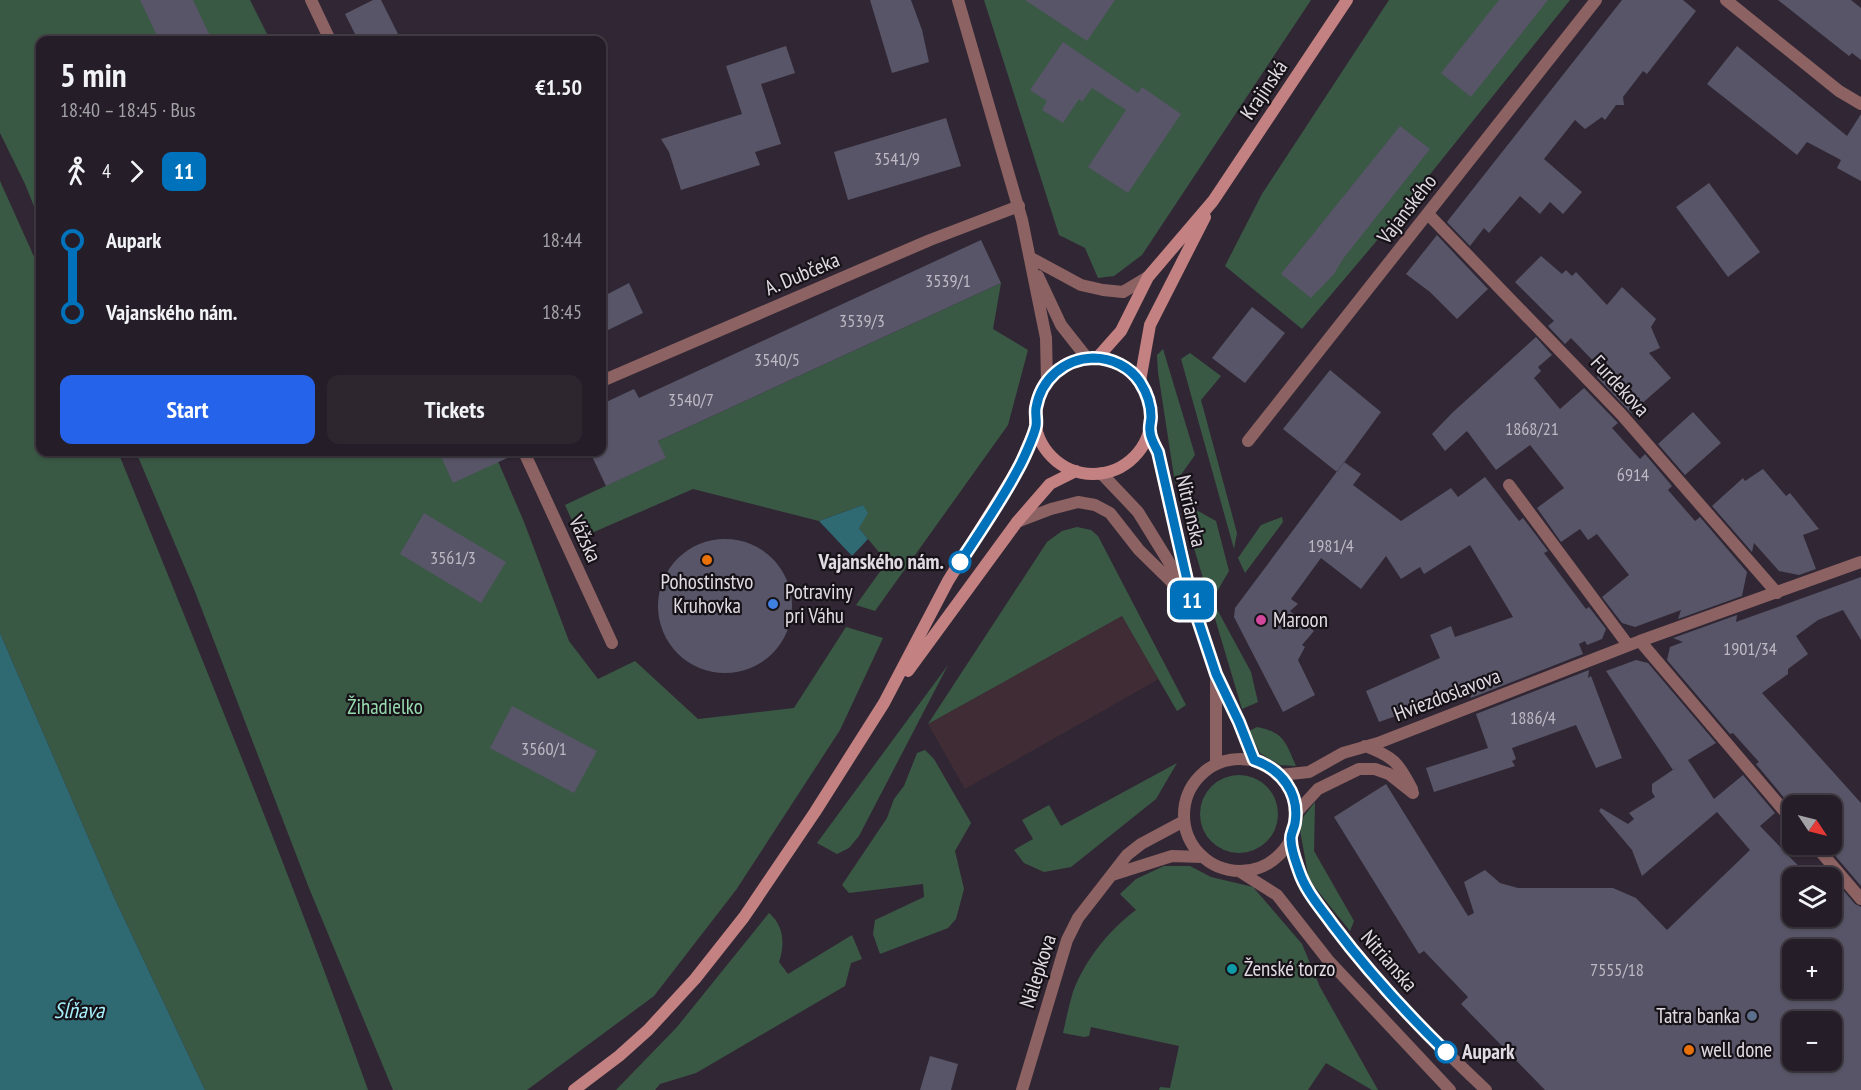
<!DOCTYPE html>
<html lang="en">
<head>
<meta charset="utf-8">
<style>
	body { margin:0; font-family:"PT Sans Narrow",sans-serif; background:#2d262f; color:#f1f3f6; height:100vh; display:flex; flex-direction:column; font-size:22px; white-space:nowrap }
	* { box-sizing:border-box; margin:0 }
	p { font-size:20px; color:#a3a2a7 }
	.icon { flex:none; width:33px; height:33px; fill:none; stroke:currentColor; stroke-width:2; stroke-linecap:round; stroke-linejoin:round }
	.map { position:relative; flex:1; overflow:hidden }
	.details { position:absolute; left:36px; top:36px; width:570px; height:420px; display:flex; flex-direction:column; background:#251d27; border-radius:12px; box-shadow:0 2px 4px #0004,0 0 0 2px #423b44 }
	.details>* { flex:none }
	.badge { padding:0 12px; border-radius:9px; font-size:21px; line-height:39px }
	.needle { width:39px; rotate:125deg }
	.tools { position:absolute; left:1782px; top:795px; display:grid; gap:12px }
	.tools a { display:grid; place-items:center; width:60px; height:60px; border-radius:12px; background:#251d27; box-shadow:0 2px 4px #0004,0 0 0 2px #423b44; font-size:30px }
	.map>.badge { position:absolute; translate:-50% -50%; box-shadow:0 0 0 3px #fff }
	.legs { display:flex; align-items:center; gap:9px; height:66px; padding:0 24px; font-size:20px }
	.legs p { margin-inline-start:auto }
	.overview { display:flex; align-items:center; justify-content:space-between; height:102px; padding:0 24px }
	h1 { font-size:33px; font-weight:800; line-height:45px }
	.primary-button { display:flex; gap:12px; margin-top:auto; padding:12px 24px }
	.primary-button a { flex:1; height:69px; border-radius:12px; background:#2563eb; color:#fff; font-size:24px; font-weight:800; line-height:69px; text-align:center }
	.primary-button a+a { background:#2d262f; color:#f1f3f6 }
	ul { padding:0 24px; list-style:none }
	li { display:flex; align-items:center; gap:21px; height:72px; font-size:22px }
	li i { display:grid; place-items:center; width:9px; height:100%; margin:0 8px; background:currentColor }
	li i::after { content:''; width:15px; height:15px; margin:-8px; border:4px solid; border-radius:50%; background:#251d27 }
	li p { margin-inline-start:auto }
	li:first-child i { background:linear-gradient(#0000 50%,currentColor 0) }
	li:last-child i { background:linear-gradient(currentColor 50%,#0000 0) }
	.map>svg:first-child { display:block }
	.commercial { fill:#3f2c35 }
	.green { fill:#3a5945 }
	.water { fill:#2f6972 }
	.building { fill:#575567; fill-rule:evenodd }
	.lines { fill:none; stroke-linecap:round; stroke-linejoin:round }
	.pedestrian { stroke:#8c6262; stroke-width:12 }
	.minor { stroke:#8c6262; stroke-width:12 }
	.secondary { stroke:#c38181; stroke-width:12 }
	.line-1-casing { stroke:#fff; stroke-width:14 }
	.line-1 { stroke:#0072bc; stroke-width:9 }
	.food-dot { fill:#e8710a; stroke:#161218; stroke-width:2 }
	.stop-1-dot { fill:#fff; stroke:#0072bc; stroke-width:3 }
	.shop-dot { fill:#3f7fe0; stroke:#161218; stroke-width:2 }
	.hotel-dot { fill:#d1479c; stroke:#161218; stroke-width:2 }
	.culture-dot { fill:#0f9aa8; stroke:#161218; stroke-width:2 }
	.service-dot { fill:#5c6f8a; stroke:#161218; stroke-width:2 }
	.labels { text-anchor:middle; stroke-width:4.5; stroke-linejoin:round; paint-order:stroke }
	.number-label { font-size:18px; fill:#beb9c4 }
	.street-label { font-size:21px; fill:#e1dae3; stroke:#161218 }
	.stop-label { font-size:21px; font-weight:bold; fill:#e1dae3; stroke:#161218; text-anchor:end }
	.poi-label { font-size:21px; fill:#e1dae3; stroke:#161218; text-anchor:start }
	.park-label { font-size:21px; fill:#97dbaf; stroke:#161218 }
	.water-label { font-size:22px; font-style:italic; fill:#a7f0fc; stroke:#161218 }
</style>
</head>
<body>
<div class="map">
<svg width="1861" height="1090" viewBox="0 0 1861 1090">
	<rect width="100%" height="100%" fill="#312734"/>
	<path class="commercial" d="M1122 616 1159 679 965 789 928 724Z"/>
	<path class="green" d="M0 0H250L270 40H40V221L25 184 0 133Z
		M984 0H1311L1142 255 1114 276 1098 278 1085 248 1059 235Z
		M1389 0H1570L1374 244 1302 329 1225 266 1262 194Z
		M0 181 40 270V452H118C204 664 291 875 368 1090H205L114 897 0 633Z
		M1001 283 993 329 1028 350 1008 425 875 611 856 605 887 562 859 528 863 505 819 521 693 489 580 538 565 505 665 458 658 441Z
		M1163 349 1195 455 1175 483 1158 372 1157 355Z
		M1190 353 1221 376 1201 400 1237 533 1234 549 1181 359Z
		M136 452H494L524 522 569 641 598 679 635 661 698 719 794 708 846 627 883 638 840 730 736 890 654 996 527 1090H393L309 888 194 589Z
		M1180 501 1216 521 1229 571 1212 600 1251 672 1258 702 1242 709Z
		M1282 517 1283 522 1245 573 1238 558 1261 525Z
		M1077 527 1091 530 1098 536 1186 705 1177 711 1122 616 928 724 1047 542 1062 531Z
		M948 665 859 836 849 848 837 854 817 843Z
		M1257 727C1284 732 1286 743 1296 766L1280 765 1260 753 1249 731Z
		M925 750 934 759 971 823 955 851 964 889 956 919 948 928 880 954 873 934 875 920 924 897 923 884 849 893 842 885 887 818 894 799 904 786 917 753Z
		M1177 763 1156 799 1071 867 1044 872 1024 863 1014 850 1033 839 1022 820 1049 805 1061 826Z
		M1200 814a39 39 0 1 1 78 0a39 39 0 1 1-78 0Z
		M1315 802 1314 851 1354 921 1350 931 1309 880 1300 830 1304 816Z
		M1164 866H1190L1211 877 1253 887 1302 944 1320 987 1378 1090H1372L1326 1063 1308 1090H1159L1160 1087 1170 1088 1179 1046 1091 1027 1089 1036 1084 1037 1063 1033C1066 1020 1069 1005 1073 992 1085 960 1109 930 1136 910L1120 894 1136 879Z
		M769 913C784 926 785 944 779 962L788 974 852 935 862 959 851 963 845 986 696 1073 660 1084 655 1090H616L677 1027Z"/>
	<path class="water" d="M863 505 868 513 859 528 868 539 852 556 819 521Z
		M0 633 114 897 205 1090H0Z"/>
	<path class="building" d="M140 0H193L212 40H159Z
		M373 0H381L401 40H358L345 14Z
		M870 0H911L922 30 929 62 892 73Z
		M1025 0H1115L1087 41Z
		M1499 0H1548L1471 97 1441 73Z
		M1622 0H1683L1696 11 1647 74 1643 71 1623 97 1624 105H1616L1605 120 1602 117 1585 129 1575 120 1544 159 1582 192 1563 214 1550 202 1540 214 1520 196 1489 233 1484 228 1470 246 1447 222 1450 218Z
		M1778 0H1851L1861 8V60L1852 53 1849 56Z
		M1063 42 1138 93 1142 87 1181 114 1128 193 1088 167 1126 110 1092 88 1082 102 1079 99 1063 123 1042 110 1047 101 1030 90Z
		M786 46 795 73 761 84 781 144 755 152 760 165 681 190 669 152 661 139 742 114 726 66Z
		M1737 46 1847 136 1861 114V181L1837 168 1841 160 1807 142 1797 155 1707 84Z
		M946 118 961 166 848 200 834 152Z
		M1400 126 1430 149 1343 259 1334 274 1311 298 1281 274Z
		M1709 183 1760 252 1728 277 1676 207Z
		M1437 235 1488 289 1457 319 1430 292 1406 274Z
		M981 240 1001 283 658 441 666 458 606 486 590 452H602V404L634 389 639 398Z
		M1541 256 1562 274 1566 270 1572 276 1576 272 1607 305 1622 287 1656 319 1651 327 1660 348 1649 353 1671 378 1631 413 1597 377 1603 371 1571 338 1565 344 1548 326 1554 321 1515 282Z
		M629 283 643 313 602 333V297Z
		M1252 307 1285 333 1245 383 1212 358Z
		M1536 337 1552 355 1538 367 1541 371 1534 378 1560 409 1584 388 1615 420 1618 423 1612 428 1640 459 1645 454 1672 486 1668 490 1695 521 1700 517 1747 572 1742 596 1678 619 1681 610 1635 627 1622 623 1602 597 1629 575 1597 534 1588 540 1580 529 1561 542 1537 508 1564 488 1530 445 1496 470 1467 431 1445 451 1432 434 1452 413Z
		M1330 370 1381 412 1337 472 1283 429Z
		M1693 412 1721 443 1685 475 1658 444Z
		M439 452H516V454L453 483Z
		M1344 462 1361 474 1353 485 1401 521 1451 488 1458 497 1485 477 1519 521 1523 518 1548 551 1544 553 1586 609 1589 607 1606 629 1602 639 1587 645 1585 641 1579 644 1583 654 1471 698 1468 690 1379 722 1366 691 1440 658 1430 635 1451 626 1455 637 1513 617 1470 545 1424 574 1420 567 1401 579 1386 556 1361 589 1321 558 1291 599 1298 604 1290 611 1314 631 1302 645 1305 647 1298 660 1315 695 1283 712 1234 617 1235 608Z
		M1763 469 1786 496 1790 493 1819 529 1803 535 1816 569 1799 575 1779 571 1754 543 1752 552 1712 506 1743 478 1745 481Z
		M424 513 506 562 481 603 400 554Z
		M658 606a67 67 0 1 1 134 0a67 67 0 1 1-134 0Z
		M1861 577V640L1843 610 1818 620 1796 636 1808 654 1788 669V674L1762 693 1861 803V886L1832 852V806H1791L1756 764 1759 762 1733 733 1730 734 1667 660 1670 647 1683 642 1673 638 1737 615 1736 622Z
		M1636 660 1648 663 1716 743 1688 760 1714 799 1743 775 1775 813 1760 826 1810 878H1792V916H1832V877L1855 904 1861 907V1090H1545L1461 1004 1468 997 1424 951 1419 954 1334 817 1386 784 1468 916 1474 913 1464 882 1485 870 1500 883 1518 888H1613L1636 898 1667 930 1750 850 1717 812 1642 876 1632 850 1599 811 1601 808 1628 824 1634 819 1629 813 1655 797 1652 792V784L1680 765 1673 770 1606 671ZM1792 950H1832V988H1792ZM1792 1022H1832V1060H1792Z
		M1589 670 1588 678 1591 676 1622 758 1596 768 1576 725 1512 748 1516 759 1512 761 1515 766 1434 792 1426 768 1488 748 1476 714Z
		M512 706 597 751 574 793 490 748Z
		M930 1056 958 1064 951 1090H920Z"/>
	<g class="lines">
		<path class="pedestrian" d="M602 381 930 240 1019 206"/>
		<path class="minor" d="M311 0 330 40
			M958 0 1022 220 1046 338 1047 381
			M1726 0 1839 91 1861 104
			M1428 214 1621 414 1777 593
			M1031 258 1081 285 1103 290 1123 292 1148 277
			M1038 276 1061 325 1087 358
			M1149 430 1158 452 1193 602 1216 674 1239 722 1254 760
			M1248 441 1596 0
			M524 452 612 643
			M1101 473 1138 512 1183 585
			M1509 485 1628 645
			M1017 522 1051 509 1078 502 1095 505 1110 513 1139 550 1191 601
			M1640 641 1792 820
			M1216 678V764
			M1365 746C1394 757 1398 762 1412 789
			M1184 815a56 56 0 1 1 112 0a56 56 0 1 1-112 0Z
			M1280 775 1309 772 1343 753 1378 743 1640 641 1861 562
			M1296 813 1318 789 1359 769H1375L1389 774 1413 793
			M1290 839 1300 872 1311 895 1347 943 1419 1026 1486 1090
			M1814 844 1861 899
			M1239 871 1277 895 1328 960 1450 1090
			M1112 875 1172 856 1202 857
			M1022 1090 1067 940 1078 918 1127 855 1141 844 1184 821"/>
		<path class="secondary" d="M1097 358 1121 331 1148 277 1213 201 1347 0
			M1035 416a58 58 0 1 1 116 0a58 58 0 1 1-116 0Z
			M1140 381 1150 325 1205 217
			M908 671 1017 522 1050 484 1076 471
			M574 1090 619 1056 648 1030 695 979 744 917 815 812 884 703 948 581 1019 467 1036 426"/>
	</g>
	<g class="lines">
		<defs>
			<path id="line-1" d="M960 562C980 532 1001 501 1018 469 1023 460 1034 436 1036 426 1037 420 1035 414 1036 408 1041 379 1064 359 1093 358 1112 358 1130 367 1140 382 1147 393 1151 405 1151 417 1151 421 1149 427 1150 431 1150 438 1155 446 1158 452L1192 602 1216 674 1239 722 1254 760C1281 769 1300 793 1295 823 1294 829 1290 835 1291 840 1291 850 1296 862 1299 871 1306 892 1321 908 1333 925 1367 970 1406 1013 1446 1052"/>
		</defs>
		<use href="#line-1" class="line-1-casing"/>
		<use href="#line-1" class="line-1"/>
	</g>
	<g class="food-dot">
		<circle cx="707" cy="560" r="6"/>
		<circle cx="1689" cy="1050" r="6"/>
	</g>
	<g class="stop-1-dot">
		<circle cx="960" cy="562" r="10"/>
		<circle cx="1446" cy="1052" r="10"/>
	</g>
	<circle class="shop-dot" cx="773" cy="604" r="6"/>
	<circle class="hotel-dot" cx="1261" cy="620" r="6"/>
	<circle class="culture-dot" cx="1232" cy="969" r="6"/>
	<circle class="service-dot" cx="1752" cy="1016" r="6"/>
	<g class="labels">
		<g class="number-label">
			<text x="897" y="165">3541/9</text>
			<text x="948" y="287">3539/1</text>
			<text x="862" y="327">3539/3</text>
			<text x="777" y="366">3540/5</text>
			<text x="691" y="406">3540/7</text>
			<text x="1532" y="435">1868/21</text>
			<text x="1633" y="481">6914</text>
			<text x="1331" y="552">1981/4</text>
			<text x="453" y="564">3561/3</text>
			<text x="1750" y="655">1901/34</text>
			<text x="1533" y="724">1886/4</text>
			<text x="544" y="755">3560/1</text>
			<text x="1617" y="976">7555/18</text>
		</g>
		<g class="street-label">
			<text transform="translate(1264 90) rotate(-56)" y="7">Krajinská</text>
			<text transform="translate(1407 209) rotate(-52)" y="7">Vajanského</text>
			<text transform="translate(802 274) rotate(-23)" y="7">A. Dubčeka</text>
			<text transform="translate(1620 386) rotate(47)" y="7">Furdekova</text>
			<text transform="translate(1191 511) rotate(77)" y="7">Nitrianska</text>
			<text transform="translate(585 539) rotate(65)" y="7">Vážska</text>
			<text transform="translate(1447 695) rotate(-21)" y="7">Hviezdoslavova</text>
			<text transform="translate(1389 961) rotate(49)" y="7">Nitrianska</text>
			<text transform="translate(1038 971) rotate(-72)" y="7">Nálepkova</text>
		</g>
		<g class="stop-label">
			<text x="944" y="569">Vajanského nám.</text>
			<text x="1462" y="1059" text-anchor="start">Aupark</text>
		</g>
		<g class="poi-label">
			<text x="707" y="589" text-anchor="middle">Pohostinstvo<tspan x="707" dy="24">Kruhovka</tspan></text>
			<text x="785" y="599">Potraviny<tspan x="785" dy="24">pri Váhu</tspan></text>
			<text x="1273" y="627">Maroon</text>
			<text x="1244" y="976">Ženské torzo</text>
			<text x="1740" y="1023" text-anchor="end">Tatra banka</text>
			<text x="1701" y="1057">well done</text>
		</g>
		<g class="park-label">
			<text x="385" y="714">Žihadielko</text>
		</g>
		<g class="water-label">
			<text x="79" y="1018">Sĺňava</text>
		</g>
	</g>
</svg>
<div class="tools">
<a><svg class="needle" viewBox="-14 -14 28 28"><path d="M0-13l5 13h-10z" fill="#e53935"/><path d="M0 13l5-13h-10z" fill="#a3a2a7"/></svg></a>
<a><svg class="icon" aria-label="layers" viewBox="0 0 24 24"><path d="M12 4l9 5-9 5-9-5zM3 14l9 5 9-5"/></svg></a>
<a>+</a>
<a>−</a>
</div>
<b class="badge" style="left:1192px;top:600px;background:#0072bc;color:#fff">11</b>
<section class="details">
<div class="overview"><div><h1>5 min</h1><p>18:40 – 18:45 · Bus</p></div><b>€1.50</b></div>
<div class="legs"><svg class="icon" aria-label="walk" viewBox="0 0 24 24"><circle cx="13" cy="4" r="2"/><path d="M13 8l-2 6 4 7M11 14l-3 7M7 12l3-4h3l4 4"/></svg>4<svg class="icon" aria-label="forward" viewBox="0 0 24 24"><path d="M9 5l7 7-7 7"/></svg><b class="badge" style="background:#0072bc;color:#fff">11</b></div>
<ul>
<li><i style="color:#0072bc"></i><b>Aupark</b><p>18:44</p></li>
<li><i style="color:#0072bc"></i><b>Vajanského nám.</b><p>18:45</p></li>
</ul>
<div class="primary-button"><a>Start</a><a>Tickets</a></div>
</section>
</div>
</body>
</html>
